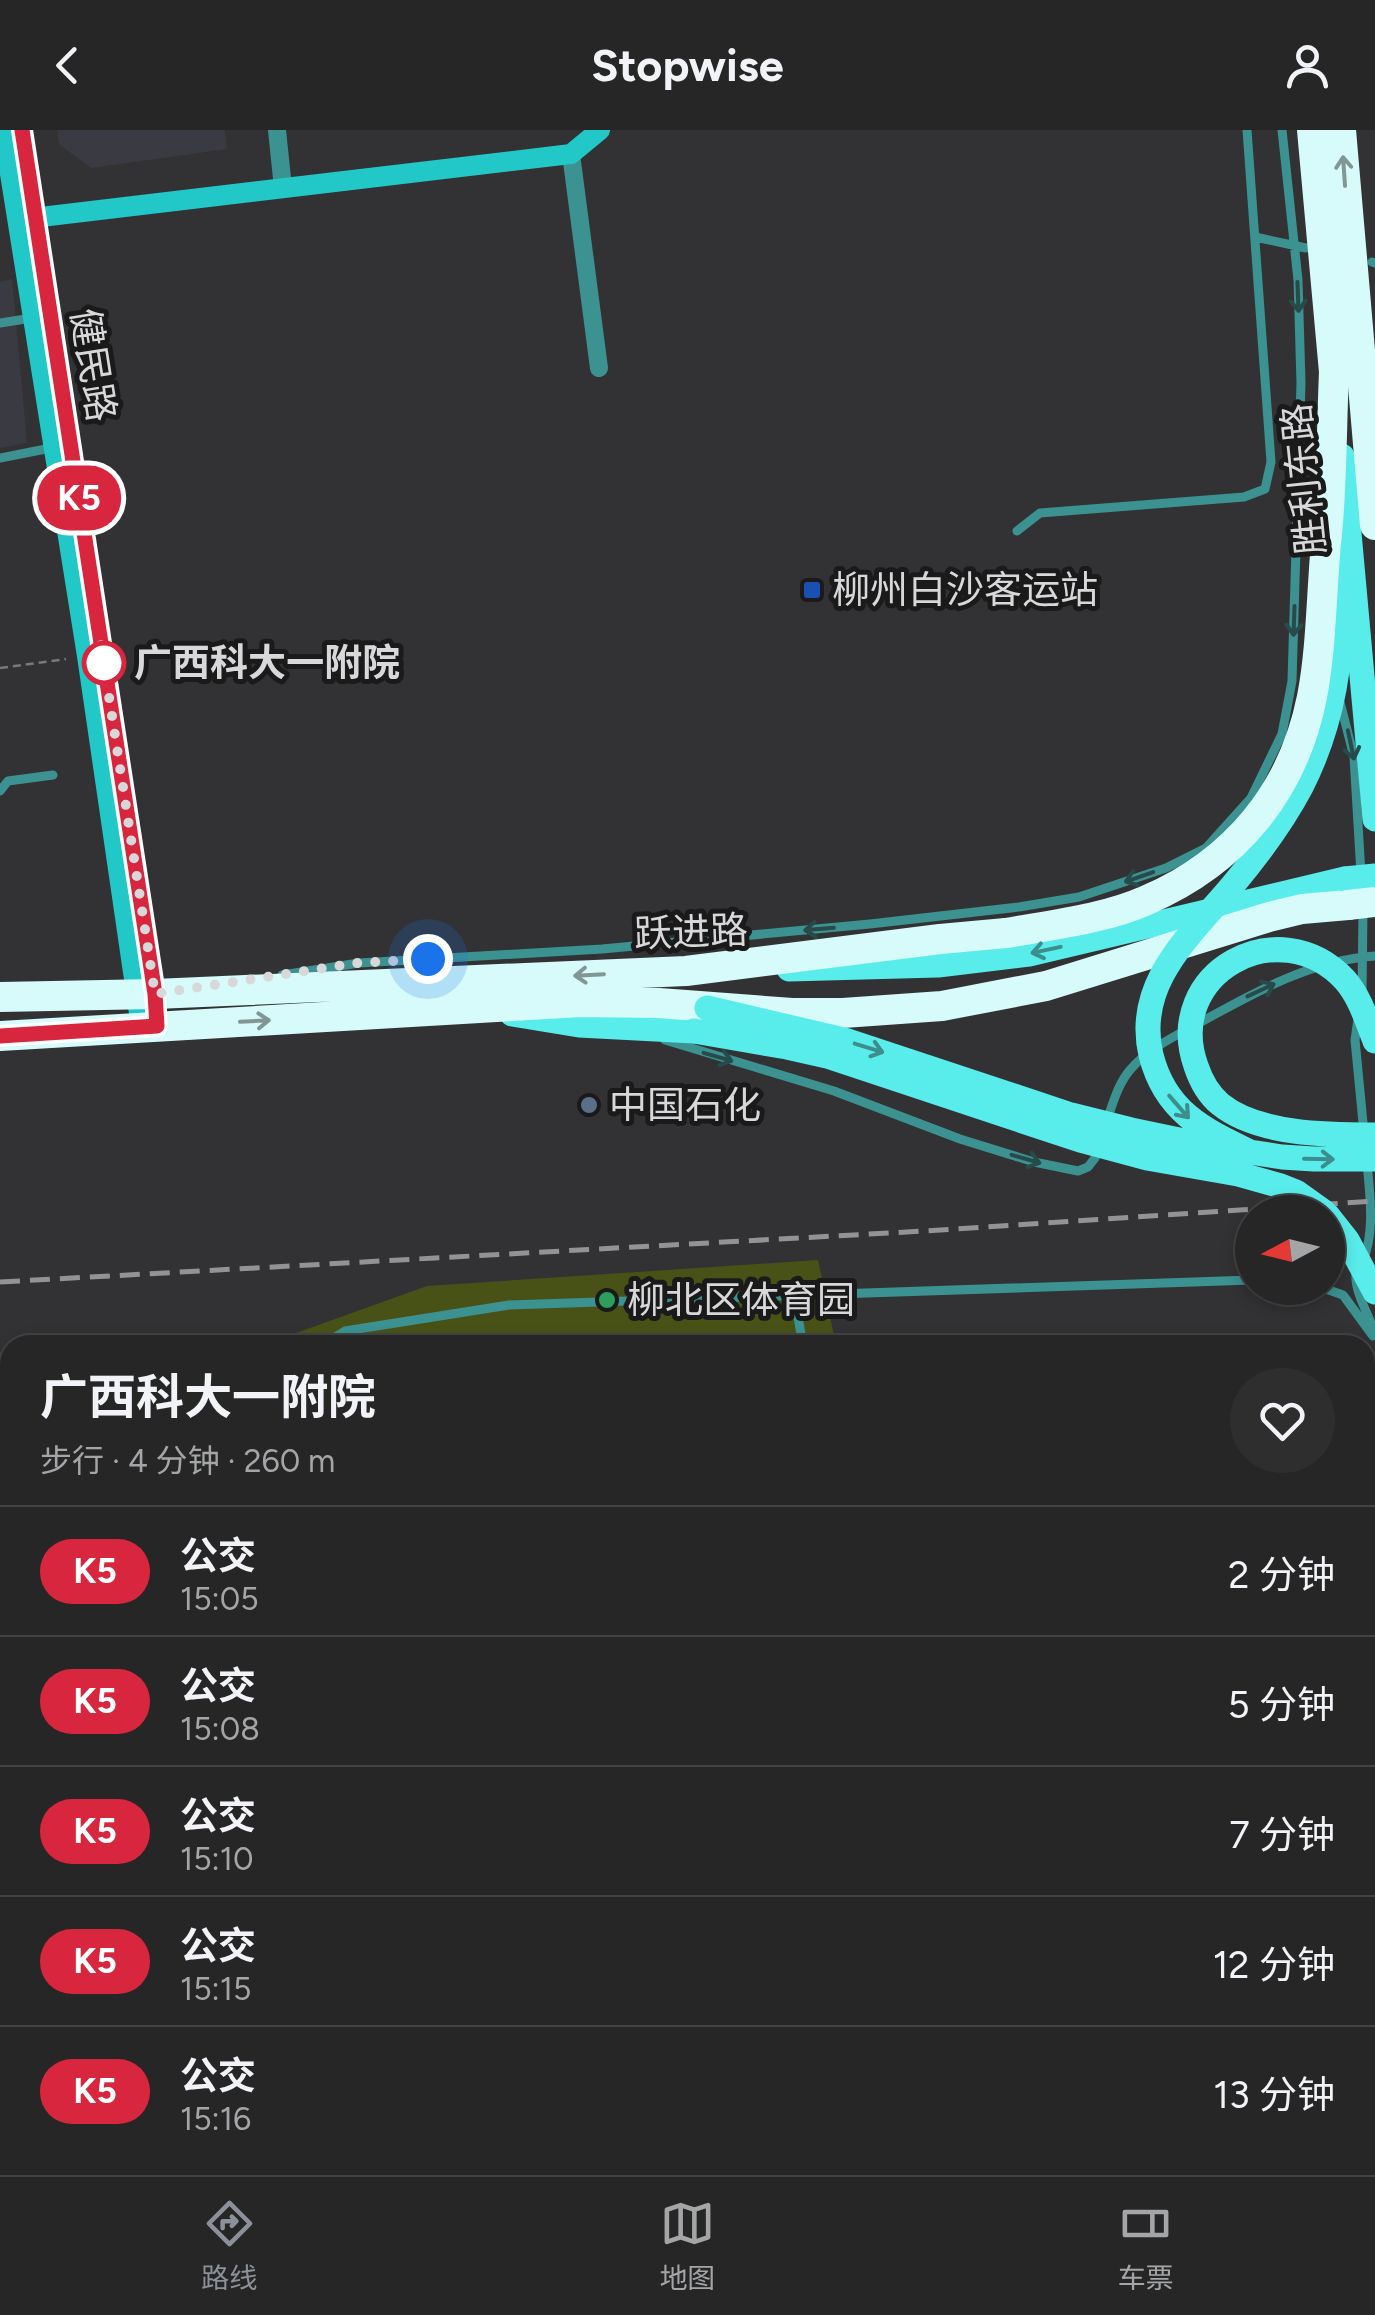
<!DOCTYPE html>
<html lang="zh">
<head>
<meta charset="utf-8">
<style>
	body { margin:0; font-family:Figtree,"Noto Sans SC",sans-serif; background:#2e2e2f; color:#f1f3f6; height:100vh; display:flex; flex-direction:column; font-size:38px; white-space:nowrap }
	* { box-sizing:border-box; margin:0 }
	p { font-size:32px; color:#a4a5a7 }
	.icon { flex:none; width:55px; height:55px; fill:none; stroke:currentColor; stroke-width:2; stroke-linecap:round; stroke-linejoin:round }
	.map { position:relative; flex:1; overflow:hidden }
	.sheet { position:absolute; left:0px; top:1205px; width:1375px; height:840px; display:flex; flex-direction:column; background:#262627; border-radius:30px 30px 0 0; box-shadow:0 5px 15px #0003,0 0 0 2px #424344 }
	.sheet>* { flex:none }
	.badge { padding:0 20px; border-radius:32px; font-size:35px; line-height:65px }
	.needle { width:65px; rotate:263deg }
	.tools { position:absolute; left:1235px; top:1065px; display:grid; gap:20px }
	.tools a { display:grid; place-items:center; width:110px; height:110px; border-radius:50%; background:#262627; box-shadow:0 5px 15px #0003,0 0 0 2px #424344; font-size:50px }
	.you { position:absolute; width:50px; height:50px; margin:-25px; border:8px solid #fff; border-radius:50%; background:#1a73e8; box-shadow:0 0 0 15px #1a73e833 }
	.map>.badge { position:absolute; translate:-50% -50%; box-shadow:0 0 0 5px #fff }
	.round { display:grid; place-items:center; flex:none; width:105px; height:105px; border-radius:52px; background:#2e2e2f }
	.headline { display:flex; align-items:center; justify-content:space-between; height:170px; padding:0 40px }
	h1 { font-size:48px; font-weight:700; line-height:75px }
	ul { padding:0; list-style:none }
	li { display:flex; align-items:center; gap:30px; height:130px; padding:0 40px; border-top:2px solid #424344 }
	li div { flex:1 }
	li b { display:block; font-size:38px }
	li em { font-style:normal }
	li .badge { min-width:110px; font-weight:700; text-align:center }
	header { display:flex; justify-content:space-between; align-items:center; height:130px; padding:0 40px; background:#262627; font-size:45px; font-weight:700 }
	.dock { display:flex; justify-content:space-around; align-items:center; height:140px; border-top:2px solid #424344; background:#262627; font-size:28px; color:#a4a5a7 }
	.dock a { display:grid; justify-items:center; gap:5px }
	.dock .selected { color:#8c9099 }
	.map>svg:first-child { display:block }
	.built { fill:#3a3a42 }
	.park { fill:#485217 }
	.water { fill:url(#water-waves) }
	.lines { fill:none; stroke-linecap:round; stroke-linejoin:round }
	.path { stroke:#79797b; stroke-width:2.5; stroke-dasharray:8 5; stroke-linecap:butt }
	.lane { stroke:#3b9291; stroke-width:9 }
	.street { stroke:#3b9291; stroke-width:18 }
	.secondary { stroke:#21c8c7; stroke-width:20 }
	.primary { stroke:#58eceb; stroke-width:25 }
	.highway { stroke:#d7fbfa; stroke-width:30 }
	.rail { stroke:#939395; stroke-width:5; stroke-dasharray:20 10; stroke-linecap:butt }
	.primary-bridge { stroke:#58eceb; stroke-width:25 }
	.highway-bridge { stroke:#d7fbfa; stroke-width:30 }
	.oneway { stroke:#829696 }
	.oneway2 { stroke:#274a4a }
	.oneway3 { stroke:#3c8e8d }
	.line-casing { stroke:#fff; stroke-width:22 }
	.line { stroke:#d7263d; stroke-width:15 }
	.walk { stroke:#d8d8da; stroke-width:10; stroke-dasharray:0 18 }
	.transit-dot { fill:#1a4fb4; stroke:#1a1a1b; stroke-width:4 }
	.stop-dot { fill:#fff; stroke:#d7263d; stroke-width:5 }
	.service-dot { fill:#5c6f8a; stroke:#1a1a1b; stroke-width:4 }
	.leisure-dot { fill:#2e9e5b; stroke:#1a1a1b; stroke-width:4 }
	.labels { text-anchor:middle; stroke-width:10; stroke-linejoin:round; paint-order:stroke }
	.street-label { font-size:38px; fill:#d8d8da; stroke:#1a1a1b }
	.poi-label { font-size:38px; fill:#d8d8da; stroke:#1a1a1b; text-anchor:start }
	.stop-label { font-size:38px; font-weight:bold; fill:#d8d8da; stroke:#1a1a1b; text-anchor:start }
</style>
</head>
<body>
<header><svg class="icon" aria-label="back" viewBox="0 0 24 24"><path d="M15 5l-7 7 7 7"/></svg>Stopwise<svg class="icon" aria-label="person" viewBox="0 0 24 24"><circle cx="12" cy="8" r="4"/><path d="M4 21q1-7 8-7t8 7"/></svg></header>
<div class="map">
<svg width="1375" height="2045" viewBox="0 0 1375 2045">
	<defs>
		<pattern id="water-waves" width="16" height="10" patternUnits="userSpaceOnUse" patternTransform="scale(2.5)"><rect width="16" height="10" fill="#2761a3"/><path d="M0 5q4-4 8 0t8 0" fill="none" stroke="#4677af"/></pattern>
	</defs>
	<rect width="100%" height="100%" fill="#323234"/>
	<path class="built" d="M57 0H225L227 19 91 38 59 14Z
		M12 149 27 313 0 318V152Z"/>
	<path class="park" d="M818 1130 836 1215H141L285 1207 427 1156Z
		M0 1222H10V2035H1365V1929H1375V2045H0Z"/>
	<path class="water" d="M10 1716V2035H57L55 2045H0V1717Z"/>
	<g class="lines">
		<path class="path" d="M0 538 66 529
			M0 1661 10 1659
			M836 2035 855 2045
			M946 2035 991 2045
			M111 2045 113 2035
			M904 2045 940 2035"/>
		<path class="lane" d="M1255 107 1306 118
			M1372 132 1375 133
			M0 193 32 188
			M0 328 51 318
			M1017 401 1040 383 1244 367 1265 359 1271 332 1247 0
			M1340 572 1354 627 1361 744
			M0 661 8 651 53 645
			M282 845 359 833 602 819 870 794 1019 777 1079 767 1166 738 1206 718 1251 668 1282 604 1292 551 1301 253 1298 150 1282 0
			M1362 864 1363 779
			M1358 889 1355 910 1364 1003
			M665 910 834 961 960 1009 1034 1032 1078 1041 1088 1037 1095 1028 1098 1019
			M1107 990C1113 973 1118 954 1130 940 1147 919 1177 905 1201 892 1255 862 1312 830 1375 826
			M1363 1130C1375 1103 1370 1064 1367 1033
			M1356 1144C1354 1160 1369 1186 1375 1203
			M1323 1158 1343 1165 1373 1206
			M794 1165 803 1215
			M322 1215 345 1201 509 1175 1252 1150
			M1184 2035 1188 2045"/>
		<path class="street" d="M277 0 283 58
			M571 24 599 238"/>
		<path class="secondary" d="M3 0 87 526 141 897
			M22 0 155 864 157 896
			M24 89 571 24 600 0"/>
		<path class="primary" d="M1342 326 1375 689
			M789 839 938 835 1029 824 1345 749
			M512 884 579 895 694 901"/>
		<path class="highway" d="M1312 0 1334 242
			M1341 0 1375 395
			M0 867 155 864 686 841 940 809 1006 803
			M0 906 580 872 659 873 792 883H843L942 876 1046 856 1269 787 1302 779 1348 775"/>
		<path class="rail" d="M0 1152 925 1101 1375 1071"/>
		<path class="primary-bridge" d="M1345 749 1375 746
			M707 878 848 911 1071 985 1131 1000 1203 1015 1282 1027 1314 1029H1375
			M694 901 787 917 827 926 1080 1010 1147 1028 1238 1044 1281 1056 1296 1062 1324 1082
			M1375 911C1367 891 1360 867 1345 850 1279 779 1163 843 1196 936 1201 951 1208 964 1220 974 1258 1005 1329 1005 1375 1005
			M1250 1022C1202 999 1165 981 1151 925 1134 853 1190 806 1232 756 1258 725 1282 693 1301 657 1329 602 1341 542 1341 481 1341 461 1337 441 1334 421
			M1328 1086 1347 1110 1375 1162"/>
		<path class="highway-bridge" d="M1348 775 1375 772
			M1006 803C1051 795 1105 789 1147 770 1235 732 1293 662 1312 567 1320 525 1321 482 1324 439 1325 419 1328 399 1329 378 1332 333 1332 287 1334 242"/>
	</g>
	<defs><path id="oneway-shaft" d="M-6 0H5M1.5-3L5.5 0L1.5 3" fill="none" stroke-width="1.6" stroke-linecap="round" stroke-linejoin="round" transform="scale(2.5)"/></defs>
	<g class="oneway">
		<use href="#oneway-shaft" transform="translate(1344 41) rotate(-94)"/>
		<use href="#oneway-shaft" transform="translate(589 845) rotate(177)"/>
		<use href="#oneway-shaft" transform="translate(255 891) rotate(-3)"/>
	</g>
	<g class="oneway2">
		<use href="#oneway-shaft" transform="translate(1298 167) rotate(88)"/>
		<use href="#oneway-shaft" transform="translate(1294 491) rotate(92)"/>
		<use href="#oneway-shaft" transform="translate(1351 615) rotate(78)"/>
		<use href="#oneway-shaft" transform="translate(1139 747) rotate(161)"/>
		<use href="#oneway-shaft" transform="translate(819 799) rotate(175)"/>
		<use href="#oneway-shaft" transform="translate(1261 860) rotate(-25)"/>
		<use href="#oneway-shaft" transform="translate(718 927) rotate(16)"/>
		<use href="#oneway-shaft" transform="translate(1026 1029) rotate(16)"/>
	</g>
	<g class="oneway3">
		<use href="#oneway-shaft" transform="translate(1046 820) rotate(168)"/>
		<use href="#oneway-shaft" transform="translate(869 918) rotate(17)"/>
		<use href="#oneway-shaft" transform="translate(1179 977) rotate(49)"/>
		<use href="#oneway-shaft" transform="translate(1319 1029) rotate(1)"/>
	</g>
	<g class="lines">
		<defs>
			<path id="line" d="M0 906 157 896 155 864 22 0"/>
		</defs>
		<use href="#line" class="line-casing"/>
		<use href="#line" class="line"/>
		<path class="walk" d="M104 533 101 515 155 864 358 833 428 829"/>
	</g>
	<rect class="transit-dot" x="802" y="450" width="20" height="20" rx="5"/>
	<circle class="stop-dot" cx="104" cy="533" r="20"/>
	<circle class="service-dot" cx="589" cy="975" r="10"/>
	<circle class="leisure-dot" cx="607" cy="1170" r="10"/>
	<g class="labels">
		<g class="street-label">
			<text transform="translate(93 235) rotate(81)" y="13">健民路</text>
			<text transform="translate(1304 349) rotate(-96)" y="13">胜利东路</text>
			<text transform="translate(691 802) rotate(-2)" y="13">跃进路</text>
		</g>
		<g class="poi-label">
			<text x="832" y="473">柳州白沙客运站</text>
			<text x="609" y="988">中国石化</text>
			<text x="627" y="1183">柳北区体育园</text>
		</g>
		<g class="stop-label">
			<text x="134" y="546">广西科大一附院</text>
		</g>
	</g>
</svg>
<div class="tools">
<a><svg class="needle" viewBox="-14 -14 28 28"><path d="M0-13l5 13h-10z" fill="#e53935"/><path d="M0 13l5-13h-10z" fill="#a4a5a7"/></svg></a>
</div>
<div class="you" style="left:428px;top:829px"></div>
<b class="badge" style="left:79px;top:368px;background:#d7263d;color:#fff">K5</b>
<section class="sheet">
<div class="headline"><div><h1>广西科大一附院</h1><p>步行 · 4 分钟 · 260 m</p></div><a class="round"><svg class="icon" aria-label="heart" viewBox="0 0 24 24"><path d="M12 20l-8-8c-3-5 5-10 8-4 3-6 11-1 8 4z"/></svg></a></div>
<ul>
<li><span class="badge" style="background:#d7263d;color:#fff">K5</span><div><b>公交</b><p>15:05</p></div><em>2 分钟</em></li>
<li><span class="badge" style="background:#d7263d;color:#fff">K5</span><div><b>公交</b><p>15:08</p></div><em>5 分钟</em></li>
<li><span class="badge" style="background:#d7263d;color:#fff">K5</span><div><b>公交</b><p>15:10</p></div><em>7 分钟</em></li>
<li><span class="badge" style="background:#d7263d;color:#fff">K5</span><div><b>公交</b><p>15:15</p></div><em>12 分钟</em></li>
<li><span class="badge" style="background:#d7263d;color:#fff">K5</span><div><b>公交</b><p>15:16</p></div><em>13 分钟</em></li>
</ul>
</section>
</div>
<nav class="dock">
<a class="selected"><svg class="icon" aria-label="directions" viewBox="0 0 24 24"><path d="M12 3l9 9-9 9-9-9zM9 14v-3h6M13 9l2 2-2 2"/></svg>路线</a>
<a><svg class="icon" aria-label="map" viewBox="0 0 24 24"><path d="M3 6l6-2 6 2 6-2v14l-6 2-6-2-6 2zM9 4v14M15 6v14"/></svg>地图</a>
<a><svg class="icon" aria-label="tickets" viewBox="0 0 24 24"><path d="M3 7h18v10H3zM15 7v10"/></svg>车票</a>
</nav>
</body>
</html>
